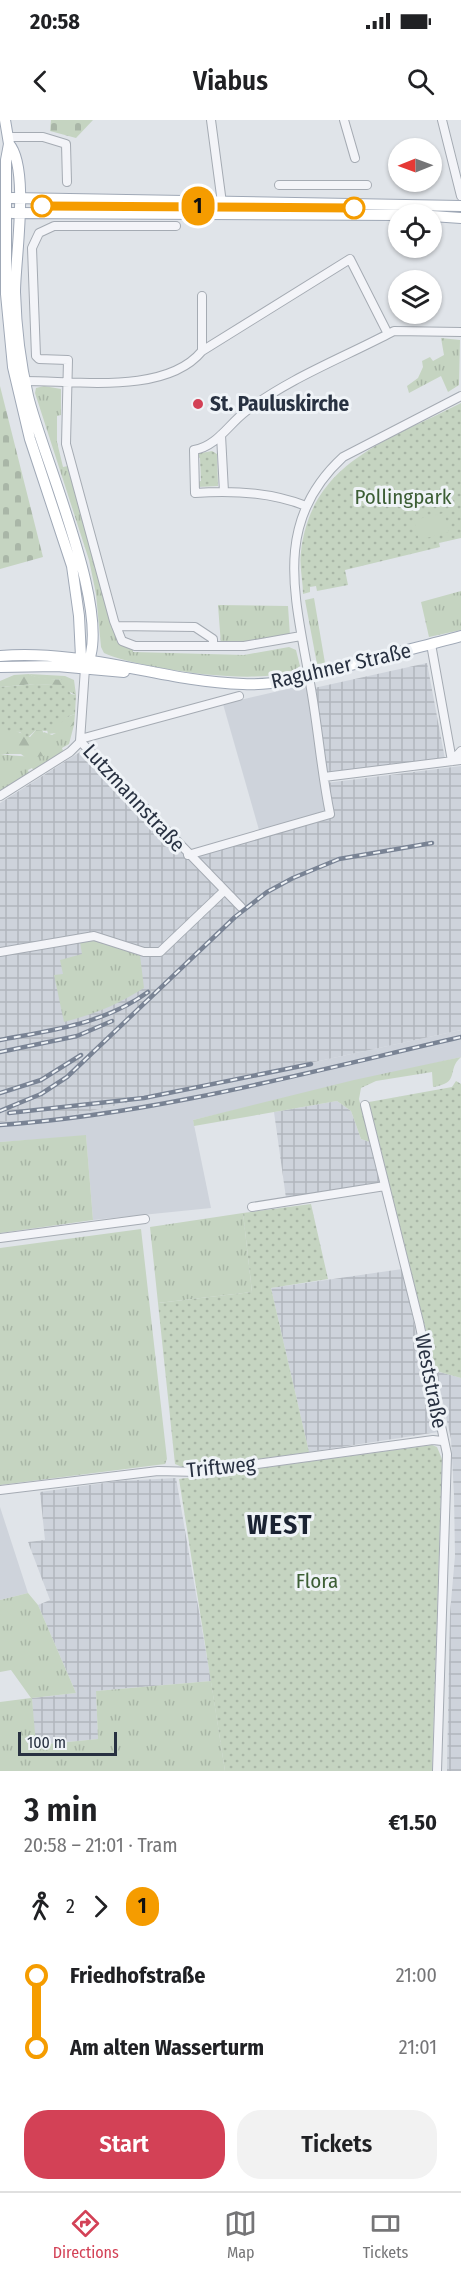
<!DOCTYPE html>
<html lang="en">
<head>
<meta charset="utf-8">
<style>
	body { margin:0; font-family:"Fira Sans Condensed",sans-serif; background:#f2f2f2; color:#202124; height:100vh; display:flex; flex-direction:column; font-size:22px; white-space:nowrap }
	* { box-sizing:border-box; margin:0 }
	p { font-size:20px; color:#757577 }
	.icon { flex:none; width:33px; height:33px; fill:none; stroke:currentColor; stroke-width:2; stroke-linecap:round; stroke-linejoin:round }
	.map { position:relative; height:1651px; overflow:hidden }
	.sheet { display:flex; flex-direction:column; background:#fff; flex:1 }
	.sheet>* { flex:none }
	.badge { padding:0 12px; border-radius:20px; font-size:21px; line-height:39px }
	.needle { width:39px; rotate:269deg }
	.fabs { position:absolute; left:388px; top:18px; display:grid; gap:12px }
	.fabs a { display:grid; place-items:center; width:54px; height:54px; border-radius:50%; background:#fff; box-shadow:0 2px 4px #0004; font-size:30px }
	.scale { position:absolute; left:18px; bottom:15px; width:99px; box-sizing:border-box; padding-left:6px; border:3px solid #283141; border-top:0; font-size:16px; line-height:21px; white-space:nowrap; color:#283141; -webkit-text-stroke:4px #eff3f7; paint-order:stroke }
	.map>.badge { position:absolute; translate:-50% -50%; box-shadow:0 0 0 3px #fff }
	.legs { display:flex; align-items:center; gap:9px; height:66px; padding:0 24px; font-size:20px }
	.legs p { margin-inline-start:auto }
	.summary { display:flex; align-items:center; justify-content:space-between; height:102px; padding:0 24px }
	h1 { font-size:33px; font-weight:600; line-height:45px }
	.action { display:flex; gap:12px; margin-top:auto; padding:12px 24px }
	.action a { flex:1; height:69px; border-radius:24px; background:#d34156; color:#fff; font-size:24px; font-weight:600; line-height:69px; text-align:center }
	.action a+a { background:#f2f2f2; color:#202124 }
	ul { padding:0 24px; list-style:none }
	li { display:flex; align-items:center; gap:21px; height:72px; font-size:22px }
	li i { display:grid; place-items:center; width:9px; height:100%; margin:0 8px; background:currentColor }
	li i::after { content:''; width:15px; height:15px; margin:-8px; border:4px solid; border-radius:50%; background:#fff }
	li p { margin-inline-start:auto }
	li:first-child i { background:linear-gradient(#0000 50%,currentColor 0) }
	li:last-child i { background:linear-gradient(currentColor 50%,#0000 0) }
	.status { display:flex; justify-content:space-between; align-items:center; height:42px; padding:0 30px; background:#fff; direction:ltr }
	.status svg { height:16px; fill:currentColor }
	header { display:flex; justify-content:space-between; align-items:center; height:78px; padding:0 24px; background:#fff; font-size:27px; font-weight:600 }
	.dock { display:flex; justify-content:space-around; align-items:center; height:84px; border-top:2px solid #e0e0e0; background:#fff; font-size:16px; color:#757577 }
	.dock a { display:grid; justify-items:center; gap:3px }
	.dock .selected { color:#d34156 }
	.map>svg:first-child { display:block }
	.built { fill:#ced3db }
	.industrial { fill:url(#industrial-grid) }
	.grass { fill:url(#grass-tufts) }
	.forest { fill:url(#forest-firs) }
	.cemetery { fill:url(#cemetery-stones) }
	.park { fill:url(#park-dots) }
	.pitch { fill:#c5d4c1 }
	.lines { fill:none; stroke-linecap:round; stroke-linejoin:round }
	.minor-casing { stroke:#a5abb3; stroke-width:10 }
	.major-casing { stroke:#9fa8b6; stroke-width:12 }
	.minor { stroke:#f3f4f8; stroke-width:8 }
	.major { stroke:#fff; stroke-width:10 }
	.rail-casing { stroke:#798394; stroke-width:4.5 }
	.rail { stroke:#eff3f7; stroke-width:2; stroke-dasharray:7; stroke-linecap:butt }
	.line-1-casing { stroke:#fff; stroke-width:14 }
	.line-1 { stroke:#f59c00; stroke-width:9 }
	.stop-1-dot { fill:#fff; stroke:#f59c00; stroke-width:3 }
	.poi-dot { fill:#d34156; stroke:#eff3f7; stroke-width:2 }
	.labels { text-anchor:middle; stroke-width:6; stroke-linejoin:round; paint-order:stroke }
	.poi-label { font-size:21px; font-weight:bold; fill:#283141; stroke:#eff3f7; text-anchor:start }
	.park-label { font-size:21px; fill:#3c5e35; stroke:#eff3f7 }
	.street-label { font-size:21px; fill:#283141; stroke:#eff3f7 }
	.district-label { font-size:27px; font-weight:bold; letter-spacing:1.5px; fill:#1a2232; stroke:#eff3f7 }
</style>
</head>
<body>
<div class="status"><b>20:58</b><svg viewBox="0 0 49 12"><path d="M0 12V9h3v3zM5 12V6h3v6zM10 12V3h3v9zM15 12V0h3v12zM26 1h20v11H26zM47 4h2v5h-2z"/></svg></div>
<header><svg class="icon" aria-label="back" viewBox="0 0 24 24"><path d="M15 5l-7 7 7 7"/></svg>Viabus<svg class="icon" aria-label="search" viewBox="0 0 24 24"><circle cx="10" cy="10" r="6"/><path d="M15 15l6 6"/></svg></header>
<div class="map">
<svg width="461" height="1651" viewBox="0 0 461 1651">
	<defs>
		<pattern id="industrial-grid" width="8" height="8" patternUnits="userSpaceOnUse" patternTransform="scale(1.5)"><rect width="8" height="8" fill="#ced3db"/><path d="M0 4h8M4 0v8" fill="none" stroke="#b1b6bd"/></pattern>
		<pattern id="grass-tufts" width="24" height="20" patternUnits="userSpaceOnUse" patternTransform="scale(1.5)"><rect width="24" height="20" fill="#c5d4c1"/><path d="M3 7l-1-3M5 7V3M7 7l1-3M15 17l-1-3M17 17v-4M19 17l1-3" fill="none" stroke="#a9b6a7"/></pattern>
		<pattern id="forest-firs" width="22" height="20" patternUnits="userSpaceOnUse" patternTransform="scale(1.5)"><rect width="22" height="20" fill="#c5d4c1"/><path d="M5 1l3.5 6h-7zM16 11l3.5 6h-7z" fill="#a9b6a7"/></pattern>
		<pattern id="cemetery-stones" width="16" height="16" patternUnits="userSpaceOnUse" patternTransform="scale(1.5)"><rect width="16" height="16" fill="#c5d4c1"/><path d="M2 7V4a2 2 0 0 1 4 0v3zM10 15v-3a2 2 0 0 1 4 0v3z" fill="#a9b6a7"/></pattern>
		<pattern id="park-dots" width="8" height="8" patternUnits="userSpaceOnUse" patternTransform="scale(1.5)"><rect width="8" height="8" fill="#c5d4c1"/><path d="M2 2h.1M6 6h.1" fill="none" stroke="#a9b6a7" stroke-width="1.8" stroke-linecap="round"/></pattern>
	</defs>
	<rect width="100%" height="100%" fill="#e0e4e9"/>
	<path class="built" d="M309 564 333 697 261 717 223 584Z
		M461 910V937L193 1000 211 1088 93 1100 86 1016 0 1022V1002L54 999Z
		M0 1387 28 1473 0 1480Z"/>
	<path class="industrial" d="M427 543 445 639 327 654 314 568Z
		M80 632 191 737 333 697 326 663 461 646V910L54 999 0 1002V683Z
		M337 981 351 991 361 1019 370 1022 380 1064 286 1078 274 992Z
		M402 1149 438 1312 309 1332 271 1168Z
		M436 1251 461 1258V1651H447V1648L450 1493 455 1436 454 1375 451 1319Z
		M176 1358 211 1561 96 1571 98 1619 35 1625 32 1578 76 1573 38 1485 50 1480 28 1422 45 1420 40 1372 118 1361Z"/>
	<path class="grass" d="M441 218 460 220 459 265 448 272 441 256 409 273 407 266 418 258 423 247 422 241 430 237 433 241 444 235Z
		M44 266 61 269V295L57 296V322L63 347 68 346 117 519 133 528V532L244 535 289 527 296 530 300 546C273 570 136 548 104 533L101 527 96 474 89 440 35 273 36 268Z
		M461 471V510L429 517 421 482Z
		M314 478 325 543 317 544 305 480Z
		M218 485 288 486 290 516 221 525Z
		M29 554 65 556 74 560C64 560 36 560 29 554Z
		M71 605H74L69 624 62 628 63 631 34 651 32 648 28 650 29 653 0 673V634C8 635 31 638 38 635L44 612 52 615Z
		M90 820 140 835 144 868C115 886 97 893 64 902L54 855 63 854 60 840 82 834 80 822Z
		M461 937C446 950 461 963 433 967L432 952 376 961 361 968 359 979 370 1022 361 1019 351 991 337 981 194 1006 193 1000 354 960Z
		M86 1015 93 1100 0 1113V1022Z
		M243 1093 252 1172 158 1183 150 1107Z
		M141 1109 167 1339 165 1344 0 1365V1128Z
		M28 1473 38 1485 76 1573 32 1578 36 1625 98 1619 96 1571 211 1561 225 1651H0V1582L31 1578 11 1550 0 1552V1480Z"/>
	<path class="forest" d="M29 554C36 559 64 560 74 560L76 575 55 565 35 564 0 567V561L14 555Z
		M75 594 74 605 57 613 48 614 47 610C57 606 64 597 75 594Z
		M41 609 49 620 50 627 44 636 26 638 21 634H0V611H16L30 617 36 610Z"/>
	<path class="cemetery" d="M51 0H93L76 18 50 11Z
		M0 266 43 437 0 449Z"/>
	<path class="park" d="M461 283V418L439 423 440 427 345 450 348 465 317 471 316 466 310 467V472L303 474C303 461 299 445 301 432 311 341 390 320 461 283Z
		M212 331 217 334 218 366 198 367 197 362 201 361 200 338 197 337 196 334Z
		M35 564 64 565 71 574 76 575 75 594C63 597 58 610 45 611 42 611 39 610 36 610L26 619 20 612 0 611V567Z
		M456 961 461 964V1258L436 1251 369 982 452 967Z
		M311 1084 328 1159 271 1168 309 1332 187 1349 175 1344 158 1183 252 1172 243 1093Z
		M432 1325 437 1327 442 1339 432 1651H225L179 1359Z"/>
	<path class="pitch" d="M444 393 449 412 419 420 414 400Z"/>
	<g class="lines">
		<defs>
			<path id="minor" d="M211 0 222 83
				M344 0 355 38
				M442 0 461 76
				M8 17H43L66 24 67 62
				M279 65H367
				M176 106H54L39 113 32 128 36 236 39 239 68 240 66 324 114 501 122 521 135 526H244L301 516
				M202 176V231
				M20 261C73 260 165 276 202 231L350 139 388 214
				M221 315 224 372
				M306 386C270 372 233 370 195 373L194 330C216 327 229 304 245 292 288 259 340 239 388 214L394 211 461 212
				M116 506 195 507 213 519V526
				M431 524 452 641
				M85 548 80 621 241 787
				M452 641 461 631
				M324 657 461 640
				M0 676 70 632 84 618 239 576
				M188 735 330 694C321 650 318 606 310 563 296 479 271 403 343 337L461 276
				M0 832 94 816 144 832H160L224 771
				M365 985 419 1202 447 1334 437 1651
				M252 1087 385 1066
				M0 1118 145 1099
				M0 1370 158 1351 198 1352 433 1320 442 1321"/>
			<path id="major" d="M5 0 9 24 6 40V174L13 247 30 319 72 446 79 496 81 537 85 548
				M9 24C30 48 15 140 15 172 16 207 20 242 28 276 41 333 117 502 85 548
				M12 78 461 86
				M12 93 399 95
				M432 96 461 98
				M0 536C86 529 159 561 243 564 280 566 316 554 351 545 387 535 424 526 461 516
				M0 547 57 546 124 552"/>
		</defs>
		<use href="#minor" class="minor-casing"/>
		<use href="#major" class="major-casing"/>
		<use href="#minor" class="minor"/>
		<use href="#major" class="major"/>
		<defs>
			<path id="rail" d="M0 920C52 910 104 904 148 872
				M0 932 77 916 112 901
				M0 973 41 960 81 935
				M0 991 41 974 67 957 235 797 267 772 293 758 339 739 432 723
				M9 993 144 978 311 944
				M0 1005C156 994 309 952 461 917"/>
		</defs>
		<use href="#rail" class="rail-casing"/>
		<use href="#rail" class="rail"/>
	</g>
	<g class="lines">
		<defs>
			<path id="line-1" d="M42 86 354 88"/>
		</defs>
		<use href="#line-1" class="line-1-casing"/>
		<use href="#line-1" class="line-1"/>
	</g>
	<g class="stop-1-dot">
		<circle cx="42" cy="86" r="10"/>
		<circle cx="354" cy="88" r="10"/>
	</g>
	<circle class="poi-dot" cx="198" cy="284" r="6"/>
	<g class="labels">
		<g class="poi-label">
			<text x="210" y="291">St. Pauluskirche</text>
		</g>
		<g class="park-label">
			<text x="403" y="384">Pollingpark</text>
			<text x="317" y="1468">Flora</text>
		</g>
		<g class="street-label">
			<text transform="translate(341 546) rotate(-13)" y="7">Raguhner Straße</text>
			<text transform="translate(134 678) rotate(47)" y="7">Lutzmannstraße</text>
			<text transform="translate(431 1261) rotate(79)" y="7">Weststraße</text>
			<text transform="translate(221 1347) rotate(-6)" y="7">Triftweg</text>
		</g>
		<g class="district-label">
			<text x="280" y="1414">WEST</text>
		</g>
	</g>
</svg>
<div class="fabs">
<a><svg class="needle" viewBox="-14 -14 28 28"><path d="M0-13l5 13h-10z" fill="#e53935"/><path d="M0 13l5-13h-10z" fill="#757577"/></svg></a>
<a><svg class="icon" aria-label="locate" viewBox="0 0 24 24"><circle cx="12" cy="12" r="6"/><path d="M12 2v4M12 18v4M2 12h4M18 12h4"/></svg></a>
<a><svg class="icon" aria-label="layers" viewBox="0 0 24 24"><path d="M12 4l9 5-9 5-9-5zM3 14l9 5 9-5"/></svg></a>
</div>
<div class="scale">100 m</div>
<b class="badge" style="left:198px;top:86px;background:#f59c00;color:#111">1</b>
</div>
<section class="sheet">
<div class="summary"><div><h1>3 min</h1><p>20:58 – 21:01 · Tram</p></div><b>€1.50</b></div>
<div class="legs"><svg class="icon" aria-label="walk" viewBox="0 0 24 24"><circle cx="13" cy="4" r="2"/><path d="M13 8l-2 6 4 7M11 14l-3 7M7 12l3-4h3l4 4"/></svg>2<svg class="icon" aria-label="forward" viewBox="0 0 24 24"><path d="M9 5l7 7-7 7"/></svg><b class="badge" style="background:#f59c00;color:#111">1</b></div>
<ul>
<li><i style="color:#f59c00"></i><b>Friedhofstraße</b><p>21:00</p></li>
<li><i style="color:#f59c00"></i><b>Am alten Wasserturm</b><p>21:01</p></li>
</ul>
<div class="action"><a>Start</a><a>Tickets</a></div>
</section>
<nav class="dock">
<a class="selected"><svg class="icon" aria-label="directions" viewBox="0 0 24 24"><path d="M12 3l9 9-9 9-9-9zM9 14v-3h6M13 9l2 2-2 2"/></svg>Directions</a>
<a><svg class="icon" aria-label="map" viewBox="0 0 24 24"><path d="M3 6l6-2 6 2 6-2v14l-6 2-6-2-6 2zM9 4v14M15 6v14"/></svg>Map</a>
<a><svg class="icon" aria-label="tickets" viewBox="0 0 24 24"><path d="M3 7h18v10H3zM15 7v10"/></svg>Tickets</a>
</nav>
</body>
</html>
